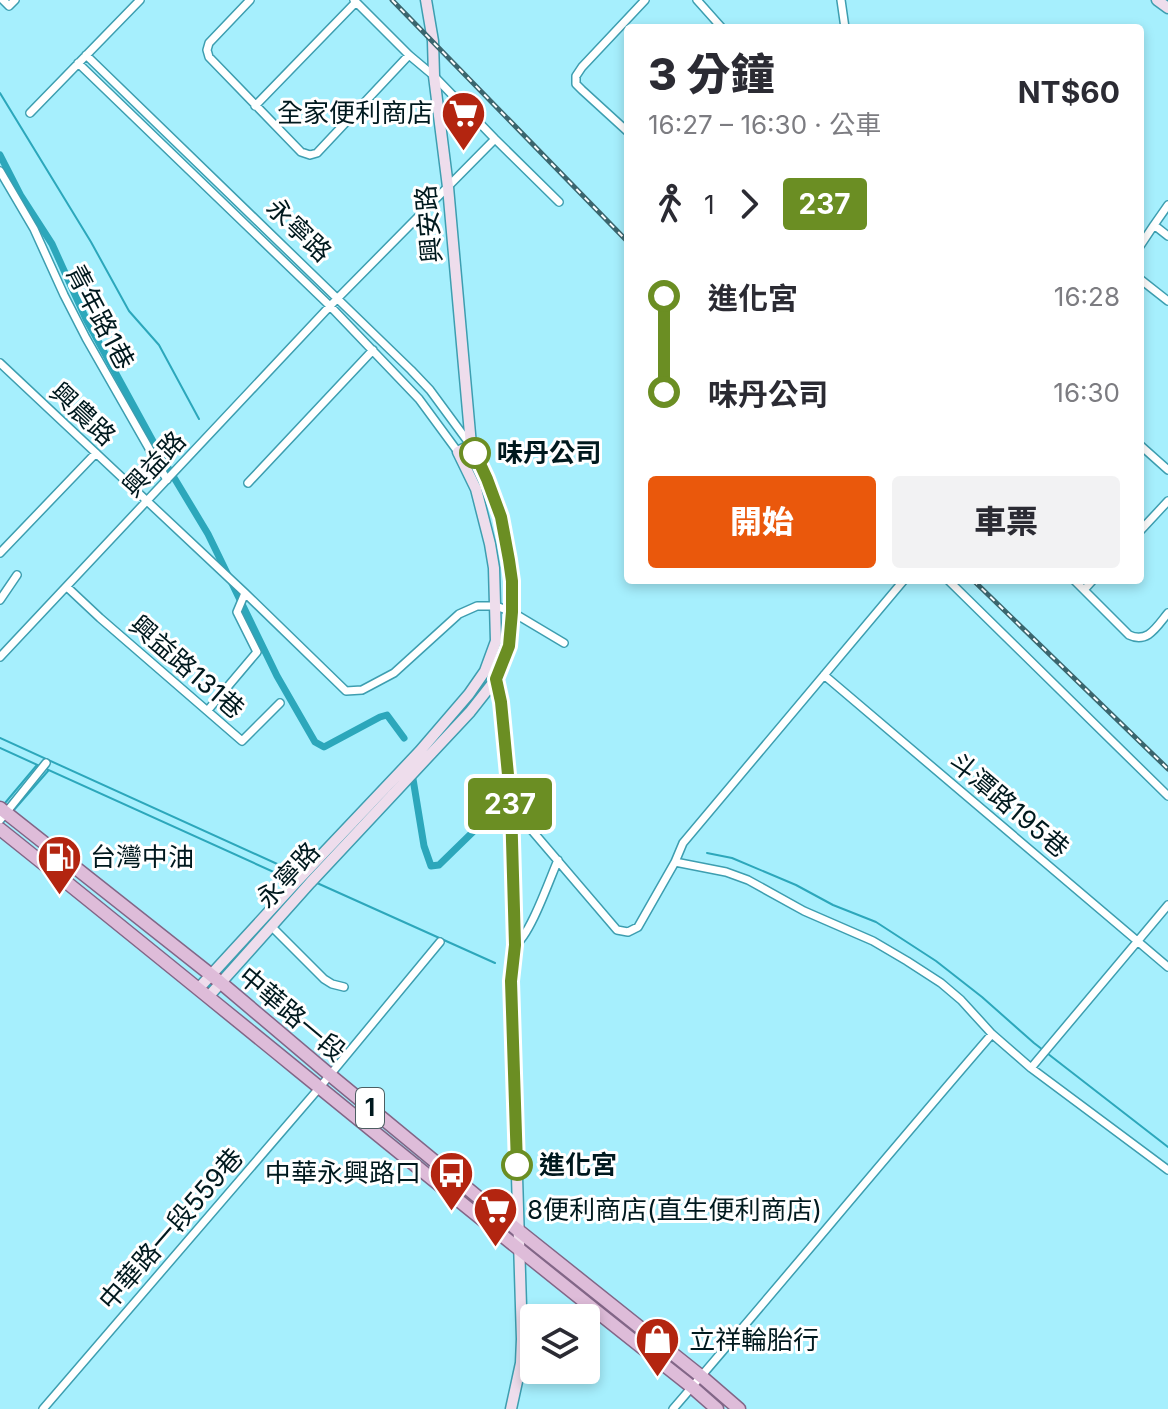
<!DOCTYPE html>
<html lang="zh-TW">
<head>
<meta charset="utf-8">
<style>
	body { margin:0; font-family:Inter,"Noto Sans TC",sans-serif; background:#f2f2f3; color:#2b2b33; height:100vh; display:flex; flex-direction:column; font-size:30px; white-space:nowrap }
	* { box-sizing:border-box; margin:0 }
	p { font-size:26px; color:#7c7c81 }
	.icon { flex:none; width:44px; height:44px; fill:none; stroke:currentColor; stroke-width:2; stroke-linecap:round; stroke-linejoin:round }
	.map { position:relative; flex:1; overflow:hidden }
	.panel { position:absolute; left:624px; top:24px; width:520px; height:560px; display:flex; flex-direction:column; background:#fff; border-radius:8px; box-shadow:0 4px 12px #0003 }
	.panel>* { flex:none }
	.badge { padding:0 16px; border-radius:6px; font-size:28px; line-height:52px }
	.fabs { position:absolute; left:520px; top:1304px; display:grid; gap:16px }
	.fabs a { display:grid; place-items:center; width:80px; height:80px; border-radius:8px; background:#fff; box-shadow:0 4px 12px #0003; font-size:40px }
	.map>.badge { position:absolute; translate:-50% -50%; box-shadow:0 0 0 4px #fff }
	.legs { display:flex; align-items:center; gap:12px; height:88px; padding:0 24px; font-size:26px }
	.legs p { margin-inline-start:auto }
	.summary { display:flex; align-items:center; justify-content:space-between; height:136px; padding:0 24px }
	h1 { font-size:44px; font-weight:800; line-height:60px }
	.button { display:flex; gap:16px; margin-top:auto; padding:16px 24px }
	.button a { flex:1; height:92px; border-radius:8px; background:#ea580c; color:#fff; font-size:32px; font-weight:800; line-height:92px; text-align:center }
	.button a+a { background:#f2f2f3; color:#2b2b33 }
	ul { padding:0 24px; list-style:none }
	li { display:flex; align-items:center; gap:28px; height:96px; font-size:30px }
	li i { display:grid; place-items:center; width:12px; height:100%; margin:0 10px; background:currentColor }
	li i::after { content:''; width:20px; height:20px; margin:-10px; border:6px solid; border-radius:50%; background:#fff }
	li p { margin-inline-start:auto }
	li:first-child i { background:linear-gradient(#0000 50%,currentColor 0) }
	li:last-child i { background:linear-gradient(currentColor 50%,#0000 0) }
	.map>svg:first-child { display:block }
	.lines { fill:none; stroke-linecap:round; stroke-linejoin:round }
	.stream { stroke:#2ca7bb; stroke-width:2 }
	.canal { stroke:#2ca7bb; stroke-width:7 }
	.street-casing { stroke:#3d9eb0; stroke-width:10 }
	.secondary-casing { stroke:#3d9eb0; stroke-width:13 }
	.primary-casing { stroke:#826687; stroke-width:15 }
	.street { stroke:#fff; stroke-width:7 }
	.secondary { stroke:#eeddec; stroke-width:10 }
	.primary { stroke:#debcd9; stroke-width:12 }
	.rail-casing { stroke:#3b666e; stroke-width:5 }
	.rail { stroke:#fff; stroke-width:2; stroke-dasharray:6; stroke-linecap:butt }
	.line-1-casing { stroke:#fff; stroke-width:18 }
	.line-1 { stroke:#6b8e23; stroke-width:12 }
	.stop-1-dot { fill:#fff; stroke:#6b8e23; stroke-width:4 }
	.labels { text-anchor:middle; stroke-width:6; stroke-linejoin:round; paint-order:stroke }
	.shield { fill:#fff; stroke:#4c5e62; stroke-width:2 }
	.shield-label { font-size:24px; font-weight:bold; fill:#00191e }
	.poi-label { font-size:26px; fill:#00191e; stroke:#fff; text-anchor:start }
	.street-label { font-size:26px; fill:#00191e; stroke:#fff }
	.stop-label { font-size:26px; font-weight:bold; fill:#00191e; stroke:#fff; text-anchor:start }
</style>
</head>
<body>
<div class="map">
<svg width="1168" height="1409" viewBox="0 0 1168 1409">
	<rect width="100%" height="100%" fill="#a6effd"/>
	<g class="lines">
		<path class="stream" d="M0 93 91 242 129 311 159 345 199 419
			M0 738 297 873
			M0 748 287 878
			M5 803 37 765
			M13 811 48 771
			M707 853 732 858 796 885 833 905 876 922 936 961 982 997 1034 1043 1168 1147
			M317 883 495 963"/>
		<path class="canal" d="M0 155 21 196 52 244 86 319 161 456 208 534 277 676 315 742 324 747 380 717 387 715 404 738
			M413 779 424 846 431 866 439 865 480 825 486 781 498 784
			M511 796 537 821"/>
		<defs>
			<path id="street" d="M3 0 9 6 15 0
				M250 0 209 43 207 50 209 57 301 152 310 155 317 153 409 55
				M354 0 409 55 434 76 495 139 559 202
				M697 0 722 28
				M841 0 845 28
				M86 55 411 370 430 390 469 443
				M78 63 330 306 419 399 458 452
				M255 106 356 2
				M30 113 140 0
				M628 132 582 90 576 84V76L582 67 645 0
				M0 171 34 229 64 295 86 338 167 480
				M1168 205 1154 225 1168 236
				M1140 246 1154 225
				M1140 279 1168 301
				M0 363 245 593 346 691 362 690 394 673 459 614 477 606H496L512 612 564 643
				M1140 445 1168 470
				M248 483 373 350
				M1140 531 1168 501
				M0 553 96 453
				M948 580 1168 796
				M1074 580 1129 635C1148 644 1157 626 1168 613
				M67 587 100 618 242 741 280 703
				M1084 590 1093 580
				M0 600 17 575
				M0 657 330 306 495 139
				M824 675 1168 967
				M208 710 257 652 237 612 245 593
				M511 806 617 930 628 932 638 927 675 862 726 872 748 880 804 911 873 941 907 961 941 983 961 1000 992 1034 1031 1068 1168 1170
				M0 820 46 763
				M675 862 683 843 904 580
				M271 926 324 979 332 984 344 987
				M515 945C530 936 550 878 558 860
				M1031 1068 1168 905
				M43 1409 320 1087 440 942
				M673 1409C780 1285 884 1159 992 1034"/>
			<path id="secondary" d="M426 0 433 41 434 76 448 187 471 445C499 506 523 576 509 645 507 656 497 667 496 679 496 686 500 695 501 703 504 721 504 739 506 757 513 829 519 910 511 981L522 1339 521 1363 511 1409
				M1157 0 1168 8
				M199 988 298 880 420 751 469 694 485 671 496 641 494 568 490 544 476 489 458 452 471 445
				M209 996 310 883 470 712 496 679"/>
			<path id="primary" d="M0 808 220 982 330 1075 519 1231 702 1377 739 1409
				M0 829C232 1014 459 1204 692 1387L717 1409"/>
		</defs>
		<use href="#street" class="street-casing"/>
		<use href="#secondary" class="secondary-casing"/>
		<use href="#primary" class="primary-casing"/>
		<use href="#street" class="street"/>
		<use href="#secondary" class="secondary"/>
		<use href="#primary" class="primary"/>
		<defs>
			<path id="rail" d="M392 0 628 242
				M973 580 1168 769"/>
		</defs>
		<use href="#rail" class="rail-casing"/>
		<use href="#rail" class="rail"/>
	</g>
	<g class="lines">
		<defs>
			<path id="line-1" d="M475 453 487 479 501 517 509 560 512 581V612L509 646 496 679 501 702 511 806 515 945 511 981 517 1165"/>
		</defs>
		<use href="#line-1" class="line-1-casing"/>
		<use href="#line-1" class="line-1"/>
	</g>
	<defs>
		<symbol id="supermarket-pin" viewBox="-11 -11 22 30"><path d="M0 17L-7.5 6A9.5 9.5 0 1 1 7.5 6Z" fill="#b32510" stroke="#fff"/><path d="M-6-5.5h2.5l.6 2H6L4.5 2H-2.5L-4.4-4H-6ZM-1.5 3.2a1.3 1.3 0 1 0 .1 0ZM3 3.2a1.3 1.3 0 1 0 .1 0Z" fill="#fff"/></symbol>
		<symbol id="fuel-pin" viewBox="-11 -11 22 30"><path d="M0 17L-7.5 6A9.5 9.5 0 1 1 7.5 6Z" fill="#b32510" stroke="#fff"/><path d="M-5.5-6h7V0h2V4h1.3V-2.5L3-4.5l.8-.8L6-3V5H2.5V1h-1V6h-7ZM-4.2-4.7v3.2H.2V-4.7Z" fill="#fff"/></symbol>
		<symbol id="bus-pin" viewBox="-11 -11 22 30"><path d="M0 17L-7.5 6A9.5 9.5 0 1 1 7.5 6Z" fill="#b32510" stroke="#fff"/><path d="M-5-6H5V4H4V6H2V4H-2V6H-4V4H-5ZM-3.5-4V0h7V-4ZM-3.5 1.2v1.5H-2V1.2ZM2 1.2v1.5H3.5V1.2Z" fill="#fff"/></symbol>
		<symbol id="shop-pin" viewBox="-11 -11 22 30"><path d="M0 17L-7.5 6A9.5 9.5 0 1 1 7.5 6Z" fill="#b32510" stroke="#fff"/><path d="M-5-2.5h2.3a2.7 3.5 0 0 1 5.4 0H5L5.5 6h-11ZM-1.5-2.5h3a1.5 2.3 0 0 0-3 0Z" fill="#fff"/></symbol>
	</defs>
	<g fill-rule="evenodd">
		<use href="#supermarket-pin" x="438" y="88" width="51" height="69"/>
		<use href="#fuel-pin" x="34" y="832" width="51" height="69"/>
		<use href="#bus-pin" x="426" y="1148" width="51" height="69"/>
		<use href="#supermarket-pin" x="470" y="1184" width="51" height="69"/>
		<use href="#shop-pin" x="632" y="1314" width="51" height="69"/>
	</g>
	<g class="stop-1-dot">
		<circle cx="475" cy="453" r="14"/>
		<circle cx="517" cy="1165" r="14"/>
	</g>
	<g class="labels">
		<rect class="shield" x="356" y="1088" width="28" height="40" rx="6"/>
		<g class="shield-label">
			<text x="370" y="1116">1</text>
		</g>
		<g class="poi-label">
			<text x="433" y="122" text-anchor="end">全家便利商店</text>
			<text x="90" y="866">台灣中油</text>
			<text x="421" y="1182" text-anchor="end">中華永興路口</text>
			<text x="527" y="1219">8便利商店(直生便利商店)</text>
			<text x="689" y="1349">立祥輪胎行</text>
		</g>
		<g class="street-label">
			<text transform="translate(429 224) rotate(-95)" y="9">興安路</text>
			<text transform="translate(299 230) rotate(44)" y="9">永寧路</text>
			<text transform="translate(100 317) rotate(62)" y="9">青年路1巷</text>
			<text transform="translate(83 414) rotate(43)" y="9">興農路</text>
			<text transform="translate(154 464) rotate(-47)" y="9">興益路</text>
			<text transform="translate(187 667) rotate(41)" y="9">興益路131巷</text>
			<text transform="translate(1009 805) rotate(40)" y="9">斗潭路195巷</text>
			<text transform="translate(288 875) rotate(-47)" y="9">永寧路</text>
			<text transform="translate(292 1014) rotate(40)" y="9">中華路一段</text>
			<text transform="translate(171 1229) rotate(-49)" y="9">中華路一段559巷</text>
		</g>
		<g class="stop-label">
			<text x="497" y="462">味丹公司</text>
			<text x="539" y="1174">進化宮</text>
		</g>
	</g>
</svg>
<div class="fabs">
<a><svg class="icon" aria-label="layers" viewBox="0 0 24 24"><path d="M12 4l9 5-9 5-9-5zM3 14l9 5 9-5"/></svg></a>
</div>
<b class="badge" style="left:510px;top:804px;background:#6b8e23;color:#fff">237</b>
<section class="panel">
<div class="summary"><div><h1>3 分鐘</h1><p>16:27 – 16:30 · 公車</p></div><b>NT$60</b></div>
<div class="legs"><svg class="icon" aria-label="walk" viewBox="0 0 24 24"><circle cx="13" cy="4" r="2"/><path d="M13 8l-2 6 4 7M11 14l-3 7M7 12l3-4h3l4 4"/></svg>1<svg class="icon" aria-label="forward" viewBox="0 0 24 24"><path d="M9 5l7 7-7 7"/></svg><b class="badge" style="background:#6b8e23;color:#fff">237</b></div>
<ul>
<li><i style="color:#6b8e23"></i><b>進化宮</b><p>16:28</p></li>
<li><i style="color:#6b8e23"></i><b>味丹公司</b><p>16:30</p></li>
</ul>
<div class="button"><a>開始</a><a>車票</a></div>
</section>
</div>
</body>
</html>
